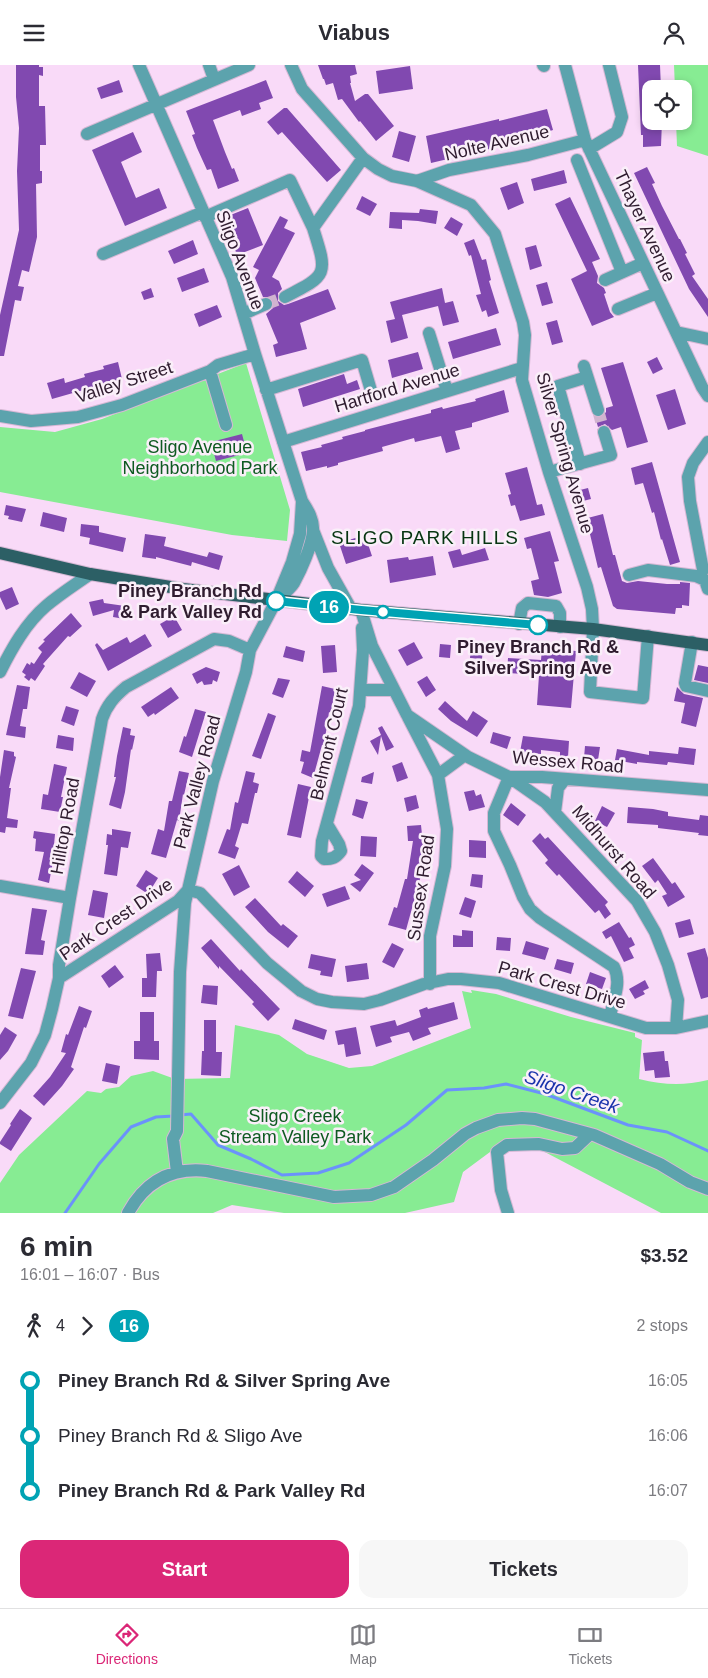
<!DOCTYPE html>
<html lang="en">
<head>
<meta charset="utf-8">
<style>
	body { margin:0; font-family:Helvetica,sans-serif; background:#f7f7f7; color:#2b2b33; height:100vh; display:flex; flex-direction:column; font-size:19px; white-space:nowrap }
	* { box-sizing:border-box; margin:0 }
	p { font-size:16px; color:#7c7c81 }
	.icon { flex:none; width:28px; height:28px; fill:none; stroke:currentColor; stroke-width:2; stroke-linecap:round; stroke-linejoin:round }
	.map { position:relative; height:1148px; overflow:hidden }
	.sheet { display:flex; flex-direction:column; background:#fff; flex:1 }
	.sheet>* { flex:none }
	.badge { padding:0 10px; border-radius:16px; font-size:18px; line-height:32px }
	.controls { position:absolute; left:642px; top:15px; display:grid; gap:10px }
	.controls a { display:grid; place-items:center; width:50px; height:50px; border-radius:10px; background:#fff; box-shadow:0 2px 8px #0003; font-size:25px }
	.map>.badge { position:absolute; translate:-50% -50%; box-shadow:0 0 0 2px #fff }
	.legs { display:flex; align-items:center; gap:8px; height:55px; padding:0 20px; font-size:16px }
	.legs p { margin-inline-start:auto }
	.head { display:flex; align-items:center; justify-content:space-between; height:85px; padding:0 20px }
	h1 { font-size:28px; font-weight:600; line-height:38px }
	.action { display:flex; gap:10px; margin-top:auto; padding:10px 20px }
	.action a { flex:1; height:58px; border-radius:15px; background:#db2777; color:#fff; font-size:20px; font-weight:600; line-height:58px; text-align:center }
	.action a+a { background:#f7f7f7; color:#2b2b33 }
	ul { padding:0 20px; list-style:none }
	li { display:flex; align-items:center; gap:18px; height:55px; font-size:19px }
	li i { display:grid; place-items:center; width:8px; height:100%; margin:0 6px; background:currentColor }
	li i::after { content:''; width:12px; height:12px; margin:-6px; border:4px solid; border-radius:50%; background:#fff }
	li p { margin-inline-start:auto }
	li:first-child i { background:linear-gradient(#0000 50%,currentColor 0) }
	li:last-child i { background:linear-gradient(currentColor 50%,#0000 0) }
	header { display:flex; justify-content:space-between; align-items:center; height:65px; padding:0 20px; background:#fff; font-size:22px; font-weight:600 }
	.tabs { display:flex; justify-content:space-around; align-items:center; height:70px; border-top:1px solid #e1e1e2; background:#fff; font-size:14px; color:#7c7c81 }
	.tabs a { display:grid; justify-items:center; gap:2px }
	.tabs .active { color:#db2777 }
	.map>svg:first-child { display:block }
	.green { fill:#87ec93 }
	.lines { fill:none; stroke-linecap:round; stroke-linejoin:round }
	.stream { stroke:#6b92fb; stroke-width:3 }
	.building { fill:#8149b0 }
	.minor-tunnel { stroke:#d1b4d0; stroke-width:12; stroke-dasharray:12 6; stroke-linecap:butt }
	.minor-casing { stroke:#d5b8d4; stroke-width:14 }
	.major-casing { stroke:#d5b8d4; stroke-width:14 }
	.minor { stroke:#5ca3ad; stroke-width:12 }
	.major { stroke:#2c5f65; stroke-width:12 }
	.line-1-casing { stroke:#fff; stroke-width:11 }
	.line-1 { stroke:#00a3b4; stroke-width:8 }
	.stop-1-dot { fill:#fff; stroke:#00a3b4; stroke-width:2.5 }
	.labels { text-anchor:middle; stroke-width:5; stroke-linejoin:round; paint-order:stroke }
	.street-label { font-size:18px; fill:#2f1c2f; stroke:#faeff9 }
	.park-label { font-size:18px; fill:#0e5a21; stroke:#faeff9 }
	.stop-label { font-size:18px; font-weight:bold; fill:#2f1c2f; stroke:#faeff9; text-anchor:end }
	.neighbourhood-label { font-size:19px; letter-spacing:1px; fill:#063511; stroke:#faeff9 }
	.water-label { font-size:19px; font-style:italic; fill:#1a33ab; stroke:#faeff9 }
</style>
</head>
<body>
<header><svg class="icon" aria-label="menu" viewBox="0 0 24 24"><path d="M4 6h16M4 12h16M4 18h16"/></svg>Viabus<svg class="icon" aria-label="person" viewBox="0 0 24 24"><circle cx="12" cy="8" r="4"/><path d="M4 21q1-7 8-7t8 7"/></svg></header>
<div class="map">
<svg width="708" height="1148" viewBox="0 0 708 1148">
	<rect width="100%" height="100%" fill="#f9daf8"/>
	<path class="green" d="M674 0H708V91L677 81 676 56H684V24H675Z
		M246 298 290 445 287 476 232 470 0 427V362L55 367 102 354Z
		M471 925 496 929 571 952 635 968V972L642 975 639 1014C664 1020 683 1021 708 1015V1148H661L522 1075 490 1087 463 1107 454 1137 405 1148H284L232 1140 213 1148H0V1118L19 1090 87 1026 101 1028 106 1024 119 1022 131 1011 153 1006 175 1014 230 1013 235 960 279 970 307 989 349 1003 372 1001 471 963 462 926 472 928Z"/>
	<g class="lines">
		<path class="stream" d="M180 1050 191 1049 218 1080 251 1094 282 1110 318 1108 349 1098 406 1060 447 1025 484 1023 506 1019 545 1029 628 1060 667 1067 708 1086
			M65 1148 99 1099 131 1062 156 1052 174 1051"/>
	</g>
	<path class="building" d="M16 0H39V2H43V11L39 10V41H45L46 80H40V106H42V118L36 119 37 172 29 207 22 205 18 221 24 222 21 236 15 235 4 291H0V250L19 165 17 106 19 63 16 32Z
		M318 0H355L357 9 350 11 351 18H350L355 36 365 29H368L394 61 376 76 360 56 359 57 342 34 338 35 333 18 326 20 324 14H323Z
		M638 0H660L661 24H651V56H662L661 81 643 82V70H641Z
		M410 1 413 24 379 29 376 6Z
		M119 15 123 27 101 34 97 23Z
		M266 15 273 33 259 38 261 44 242 51 240 45 213 55 225 87 232 104 234 103 239 116 218 124 211 104 207 105 197 83 192 70 195 69 186 46Z
		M284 43H287L341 105 327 117 282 67 278 70 267 57Z
		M547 44 553 65 507 80 431 98 426 71 482 58 499 54V56Z
		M399 66 416 71 409 97 392 92Z
		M133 67 142 87 121 97 136 133 159 123 167 143 125 161 92 85Z
		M647 102 655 118 652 119 662 141 679 174H680L687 188 685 189 695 209 692 211 708 234V252L689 224 634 108Z
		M564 105 567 118 534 126 531 114Z
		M517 117 524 138 508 145 500 123Z
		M362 131 377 139 370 151 356 144Z
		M570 132 600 194 592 197 598 211 597 218 604 223 606 228 604 229 610 247 614 252 592 261 571 214 587 206 555 139Z
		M248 143 263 180 237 190 223 153Z
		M420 144 438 146 436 159 418 156 402 155V164L389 163 390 147 419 148Z
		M280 151 288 155 284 163 295 168 272 212 279 216 282 224 278 228V236L284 240 288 239 328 224 336 244 300 258 307 284 276 292 273 280 278 278 266 249 273 243 274 236 270 232H263L255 213 259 205 253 202Z
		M451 152 463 159 457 171 444 163Z
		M474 174 482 195 486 194 491 215 489 216 499 248 488 252 486 245 482 247 476 230 481 229 471 190 469 191 464 178Z
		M193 175 198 189 174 199 168 186Z
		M536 180 542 201 530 205 525 183Z
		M204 203 209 217 182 227 177 213Z
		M547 217 553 238 542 241 536 220Z
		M151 223 154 232 144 235 141 227Z
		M442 223 445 238 453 236 459 257 443 261 438 241 402 250 408 273 391 278 386 256 395 254 390 237Z
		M217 240 222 252 199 262 194 249Z
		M557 255 563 277 552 280 546 258Z
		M496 263 501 280 453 294 448 277Z
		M418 287 423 304 392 313 388 295Z
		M657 292 663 304 653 309 647 297Z
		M118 297 122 314 52 334 47 318 64 313 65 318 85 312 84 309 104 304 103 301Z
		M623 297 648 377 627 383 621 362 612 365 605 359 598 362 595 352 601 353 606 347V343L613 341 601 303Z
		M344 309 347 319 357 315 360 324 303 342 298 324Z
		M675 324 686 359 668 365 656 330Z
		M504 325 509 347 472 358V362L455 366 460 384 446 388 441 371 415 377 414 373 382 382 383 386 338 398V400L327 403V401L306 406 301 387 322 382 321 380 343 374 342 372 365 366V365L431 348V345L442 342 443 344 476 336 475 334Z
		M242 369 247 388 216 396 211 377Z
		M652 397 680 497 670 500 662 474 661 475 654 447 652 448 643 418 635 420 631 403Z
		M527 402 537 440 542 439 545 450 520 456 515 440 511 441 508 430 511 429 505 408Z
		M588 423 591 434 575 438 572 427Z
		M6 440 26 444 22 457 8 454 9 451 4 450Z
		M43 447 67 453 64 467 40 461Z
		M603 449 613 490H615L622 516 627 518 638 516 667 519H680V517L690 518 689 541 682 540V543H676L675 549 617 544 613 541 601 502 598 503 589 465 584 467 580 455Z
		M81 459 99 461V467L126 473 123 487 89 479 90 473 80 471Z
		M550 466 559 496 554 497 562 528 548 532 534 530 531 516 539 514 531 483 527 484 524 473Z
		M145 469 166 472 164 481 207 492 209 487 223 491 219 505 192 497 191 501 156 492V494L142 492Z
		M365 470 372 491 346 499 339 478Z
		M485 483 489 495 453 503 448 487 460 484 462 490Z
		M433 491 436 510 390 518 387 495 408 492 409 495Z
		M12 522 19 539 6 545 0 532V527Z
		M103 534 104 538 132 542 130 555 113 552 114 545 93 551 89 537Z
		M71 548 82 561 70 572 68 571 43 599 45 601 35 616 31 613 29 616 24 612 26 610 22 607 27 598 30 600 31 597 34 599 42 587 38 583 45 576 43 575Z
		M174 551 182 565 168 573 160 559Z
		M145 569 152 581 108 606 95 580 97 578 103 585 127 572 130 578Z
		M414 577 423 593 407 601 398 585Z
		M440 579 451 580 450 593 439 592Z
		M335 580 337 607 323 608 321 581Z
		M286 581 305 586 303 597 283 592Z
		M471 582 483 583 482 594 470 593Z
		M542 583 576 586 571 643 537 640 539 610 507 608 508 593 541 595Z
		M698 600 708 602V618L694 615Z
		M206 602 220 607 217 617 213 615 212 619 204 620 202 616 197 619 192 609Z
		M79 607 96 616 87 632 70 623Z
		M427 611 436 625 426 632 417 617Z
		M278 613 290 615 283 633 272 629Z
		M17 620 30 622 27 644H23L20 661 26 662 25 673 6 670Z
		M322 621 335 624 331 648 329 647 324 680H322L313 713 301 708 304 697 300 696 302 685 310 687Z
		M171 622 179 633 155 650 154 648 148 652 141 642Z
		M677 622 684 629 703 633 696 662 681 658 685 638 674 636Z
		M445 636 467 656 473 646 488 656 477 672 451 656 438 644Z
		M66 641 79 645 74 661 61 656Z
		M195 644 206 647 192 692 179 687 184 671 186 672Z
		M268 648 276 651 261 694 252 691Z
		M382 661 394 682 386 686 381 671 378 690 370 676 381 670 378 663Z
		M123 662 131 664 130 670 135 671 132 685 131 684 125 727 121 744 109 740 116 712H114L117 691Z
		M493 667 511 672 507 684 490 678Z
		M58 670 74 673 73 686 56 683Z
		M523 671 569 676 568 692 560 691V687L541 685V689L520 687Z
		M585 681 600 682 598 695 584 693Z
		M679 682 696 684 694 700 668 697 667 700 637 697V699L615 695 617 684 649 690V686L678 689Z
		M4 685 14 687V691L16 692 9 723H11L7 753 18 755 17 763 6 762 5 768 0 767V712Z
		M402 697 408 713 397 717 392 701Z
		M54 699 67 702 61 732H63L60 747 41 744 43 729 48 730Z
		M179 706 189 708 184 730 183 729 179 756 177 755 166 793 151 789 158 764 164 766 169 736H172Z
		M246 706 255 708 253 717 259 719 257 728H255L248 759 242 758 235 781 239 783 235 794 218 788 227 764 230 765 235 737 238 738Z
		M374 707 372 719 361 717 362 712Z
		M298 719 311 722 301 773 287 770Z
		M474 725 476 731 481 729 485 742 469 746 464 727Z
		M416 730 419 743 407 747 404 733Z
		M356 734 368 737 363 754 352 750Z
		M511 738 526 750 518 761 503 750Z
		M602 741 615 748 607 762 595 756Z
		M628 742 653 744 668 747V751L699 755 700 750 708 751V771L698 770 699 768 658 763V760L627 758Z
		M421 760 424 789 420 814 406 865 388 860 394 842 397 843 405 814H407L413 776H408L407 761Z
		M112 764 131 767 128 783 121 782 117 811 104 809 108 780H106L107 769 112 770Z
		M34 766 55 769 54 780H56L49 818 38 815 44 787 35 786 36 774 33 773Z
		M540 768 545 774 548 772 608 837 605 840 611 849 605 854 599 845 595 848 559 809 557 811 545 798 548 795 532 776Z
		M361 771 377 772 376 792 360 791Z
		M469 775 486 776V793L469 792Z
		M653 793 672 819 675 817 685 832 668 842 662 831 667 829 658 815 655 818 642 801Z
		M362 799 374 808 360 827 350 819 361 815 354 810Z
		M239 800 250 822 234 831 222 809Z
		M146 805 158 813 148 829 136 821Z
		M297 806 314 821 305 832 288 817Z
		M472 809 483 810 482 823 470 821Z
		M345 821 350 834 327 842 322 829Z
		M93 825 108 828 104 853 88 850Z
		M465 832 476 836 471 853 459 849Z
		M255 833 281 861 283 859 298 871 288 883 268 867 245 842Z
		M32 843 47 845 41 875 45 876 43 890 25 889Z
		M690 854 694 869 679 873 675 858Z
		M619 857 629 873 631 872 635 880 629 883 634 893 624 897 611 871 606 874 602 867Z
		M462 865 473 866V882H453V870L462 871Z
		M497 872 511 873 510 886 496 885Z
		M211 874 240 906 241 904 280 944 268 956 252 939 254 937 219 901V904L201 883Z
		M526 876 549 883 545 895 522 889Z
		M392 878 404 884 394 903 382 897Z
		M705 883 708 893V932L701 934 687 888Z
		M160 888 162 906H157L156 932H142V913H147L146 889Z
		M311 889 336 894 332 912 320 910 321 906 308 903Z
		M557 894 574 898 571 909 554 904Z
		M367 898 369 914 347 917 345 901Z
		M115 900 124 912 109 923 101 911Z
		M21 903 36 906 23 954 8 951Z
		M590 907 606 913 602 924 586 919Z
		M645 915 649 923 643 926 645 929 635 934 629 924Z
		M203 920 218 921 217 940 201 938Z
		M454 937 458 954 428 963 431 969 413 976 409 967 390 972 392 977 376 982 370 961 395 955 397 961 421 952 419 945 427 942 428 944Z
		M79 941 92 946 86 963 84 962 71 1002 74 1004 62 1021 44 1041 33 1031 50 1012 66 988 61 987 66 969 68 970Z
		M140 947H154V976H159V995L134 994V976H140Z
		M295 954 327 965 324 975 292 964Z
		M204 955H216V987H222L221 1011 201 1010 202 986H204Z
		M5 962 17 970 8 986 0 995V970Z
		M356 962 361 989 346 992 344 979 338 980 335 966Z
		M664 986 665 996H668L670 1012 655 1013 654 1005 645 1006 643 988Z
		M106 998 120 1001 117 1019 102 1016Z
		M20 1044 32 1053 11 1086 0 1079V1077L11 1060 10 1059Z"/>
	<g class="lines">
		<path class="minor-tunnel" d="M266 239 285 232
			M598 345 604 367"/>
		<defs>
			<path id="minor" d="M139 0 232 212 255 289 302 436C308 445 314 455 313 466 312 481 301 505 294 518 291 523 285 528 280 532
				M209 0 214 14
				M291 0 302 24 363 93 378 104 392 111 417 116 471 140 495 169 523 257 525 270 522 315 549 407 587 522 592 544 593 564 590 627 643 633 648 571
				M543 0 544 1
				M565 0 585 75 702 322 708 331
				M87 69 249 0
				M589 84 617 67 622 52 609 0
				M577 95 622 207
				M417 116 449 105 528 90 585 75
				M205 152 290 115 313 163
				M103 189 203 147
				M605 215 643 198
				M285 232C328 210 328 210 313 163L363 93
				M618 244 657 228
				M243 249 266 239
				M676 267 708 274
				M429 268 447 326
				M584 301 598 345
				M210 306 226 360
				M266 325 362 295 372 329
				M0 351 31 356 78 352 122 340 210 306 218 300 255 289
				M283 377 522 303
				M580 399 558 321 587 312
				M549 407 611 390 604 367
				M313 465 328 503 351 544
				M703 505 690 436 688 412 693 398 708 377
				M629 510 648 505 696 511 705 515 708 524
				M361 545 372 581 407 650 468 692 509 712H542L708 725
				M519 559 522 543 528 538 556 541 560 548V562
				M692 577 685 618 686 621 708 626
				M0 607C12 583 26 558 46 541 60 529 76 519 90 509
				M361 625H394
				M408 652 438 710 447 764 445 801 430 871V919
				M438 710 465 690
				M555 747 558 723 565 714
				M327 759 339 779 341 786C336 793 332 794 324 794L321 791 322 776 359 641 363 585 362 563
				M0 821 70 833
				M59 913 178 836 188 825 200 828 267 898 301 926 317 934 332 937 364 939 380 935 424 919 448 914H461L499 918 646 963H676L708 956
				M610 952C613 934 622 919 614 902L540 853 530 844 523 832 510 800 494 766V748L509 712 545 737 637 836 655 867 668 900 678 935 676 963
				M0 1038 31 998 45 970 52 944 59 913V900L70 833 102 654C107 640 114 632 126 622L214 574 229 576 250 585
				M177 1107 173 1074 177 1066 180 907 185 838 213 716 246 607 250 585 276 536 292 497 300 469 302 436
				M128 1148C145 1117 171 1102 207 1106L334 1132 371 1130 394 1122 433 1095 465 1069 476 1063 498 1055 522 1053 535 1054 594 1070 660 1099 690 1117 708 1124
				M508 1148 501 1125 497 1087 507 1080 539 1079 562 1084 575 1083 590 1069"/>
			<path id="major" d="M0 488 90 509 183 524 361 545 593 564 708 580"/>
		</defs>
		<use href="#minor" class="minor-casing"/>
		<use href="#major" class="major-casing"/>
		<use href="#minor" class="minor"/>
		<use href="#major" class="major"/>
	</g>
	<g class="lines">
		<defs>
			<path id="line-1" d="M276 536 361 545 538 560"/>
		</defs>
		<use href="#line-1" class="line-1-casing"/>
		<use href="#line-1" class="line-1"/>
	</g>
	<g class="stop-1-dot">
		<circle cx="276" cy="536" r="9"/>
		<circle cx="383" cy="547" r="6"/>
		<circle cx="538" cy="560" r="9"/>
	</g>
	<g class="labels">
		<g class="street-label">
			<text transform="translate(497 78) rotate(-13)" y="6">Nolte Avenue</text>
			<text transform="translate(645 161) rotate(65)" y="6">Thayer Avenue</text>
			<text transform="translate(240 195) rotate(69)" y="6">Sligo Avenue</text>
			<text transform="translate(124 317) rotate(-18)" y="6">Valley Street</text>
			<text transform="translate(397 323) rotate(-17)" y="6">Hartford Avenue</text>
			<text transform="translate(565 388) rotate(74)" y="6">Silver Spring Avenue</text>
			<text transform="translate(329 679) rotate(-77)" y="6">Belmont Court</text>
			<text transform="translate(568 697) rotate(5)" y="6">Wessex Road</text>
			<text transform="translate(197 717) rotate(-75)" y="6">Park Valley Road</text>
			<text transform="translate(65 761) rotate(-80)" y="6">Hilltop Road</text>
			<text transform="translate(614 787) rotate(49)" y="6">Midhurst Road</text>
			<text transform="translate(421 823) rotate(-82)" y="6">Sussex Road</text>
			<text transform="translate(116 854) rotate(-34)" y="6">Park Crest Drive</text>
			<text transform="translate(562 920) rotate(16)" y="6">Park Crest Drive</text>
		</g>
		<g class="park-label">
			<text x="200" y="388">Sligo Avenue<tspan x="200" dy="21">Neighborhood Park</tspan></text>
			<text x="295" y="1057">Sligo Creek<tspan x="295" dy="21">Stream Valley Park</tspan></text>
		</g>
		<g class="stop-label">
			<text x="262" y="532">Piney Branch Rd<tspan x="262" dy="21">&amp; Park Valley Rd</tspan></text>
			<text x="538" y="588" text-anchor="middle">Piney Branch Rd &amp;<tspan x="538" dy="21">Silver Spring Ave</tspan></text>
		</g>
		<g class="neighbourhood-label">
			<text x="425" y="479">SLIGO PARK HILLS</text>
		</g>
		<g class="water-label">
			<text transform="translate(572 1026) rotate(19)" y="7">Sligo Creek</text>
		</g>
	</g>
</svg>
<div class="controls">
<a><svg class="icon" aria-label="locate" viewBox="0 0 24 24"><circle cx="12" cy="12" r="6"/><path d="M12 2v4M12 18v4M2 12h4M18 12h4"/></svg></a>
</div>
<b class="badge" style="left:329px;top:542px;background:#00a3b4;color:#fff">16</b>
</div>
<section class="sheet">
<div class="head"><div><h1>6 min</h1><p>16:01 – 16:07 · Bus</p></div><b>$3.52</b></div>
<div class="legs"><svg class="icon" aria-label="walk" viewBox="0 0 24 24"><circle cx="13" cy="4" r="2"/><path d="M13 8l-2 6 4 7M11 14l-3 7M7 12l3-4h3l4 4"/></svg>4<svg class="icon" aria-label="forward" viewBox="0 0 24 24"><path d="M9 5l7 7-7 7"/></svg><b class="badge" style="background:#00a3b4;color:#fff">16</b><p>2 stops</p></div>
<ul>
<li><i style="color:#00a3b4"></i><b>Piney Branch Rd &amp; Silver Spring Ave</b><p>16:05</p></li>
<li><i style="color:#00a3b4"></i><span>Piney Branch Rd &amp; Sligo Ave</span><p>16:06</p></li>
<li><i style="color:#00a3b4"></i><b>Piney Branch Rd &amp; Park Valley Rd</b><p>16:07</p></li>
</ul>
<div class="action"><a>Start</a><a>Tickets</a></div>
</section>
<nav class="tabs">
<a class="active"><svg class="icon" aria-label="directions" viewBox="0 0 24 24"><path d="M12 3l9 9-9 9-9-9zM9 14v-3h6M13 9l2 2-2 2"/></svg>Directions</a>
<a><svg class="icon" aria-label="map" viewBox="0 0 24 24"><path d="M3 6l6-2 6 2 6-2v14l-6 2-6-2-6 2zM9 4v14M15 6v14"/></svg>Map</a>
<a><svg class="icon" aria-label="tickets" viewBox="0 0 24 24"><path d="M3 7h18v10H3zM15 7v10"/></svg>Tickets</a>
</nav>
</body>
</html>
